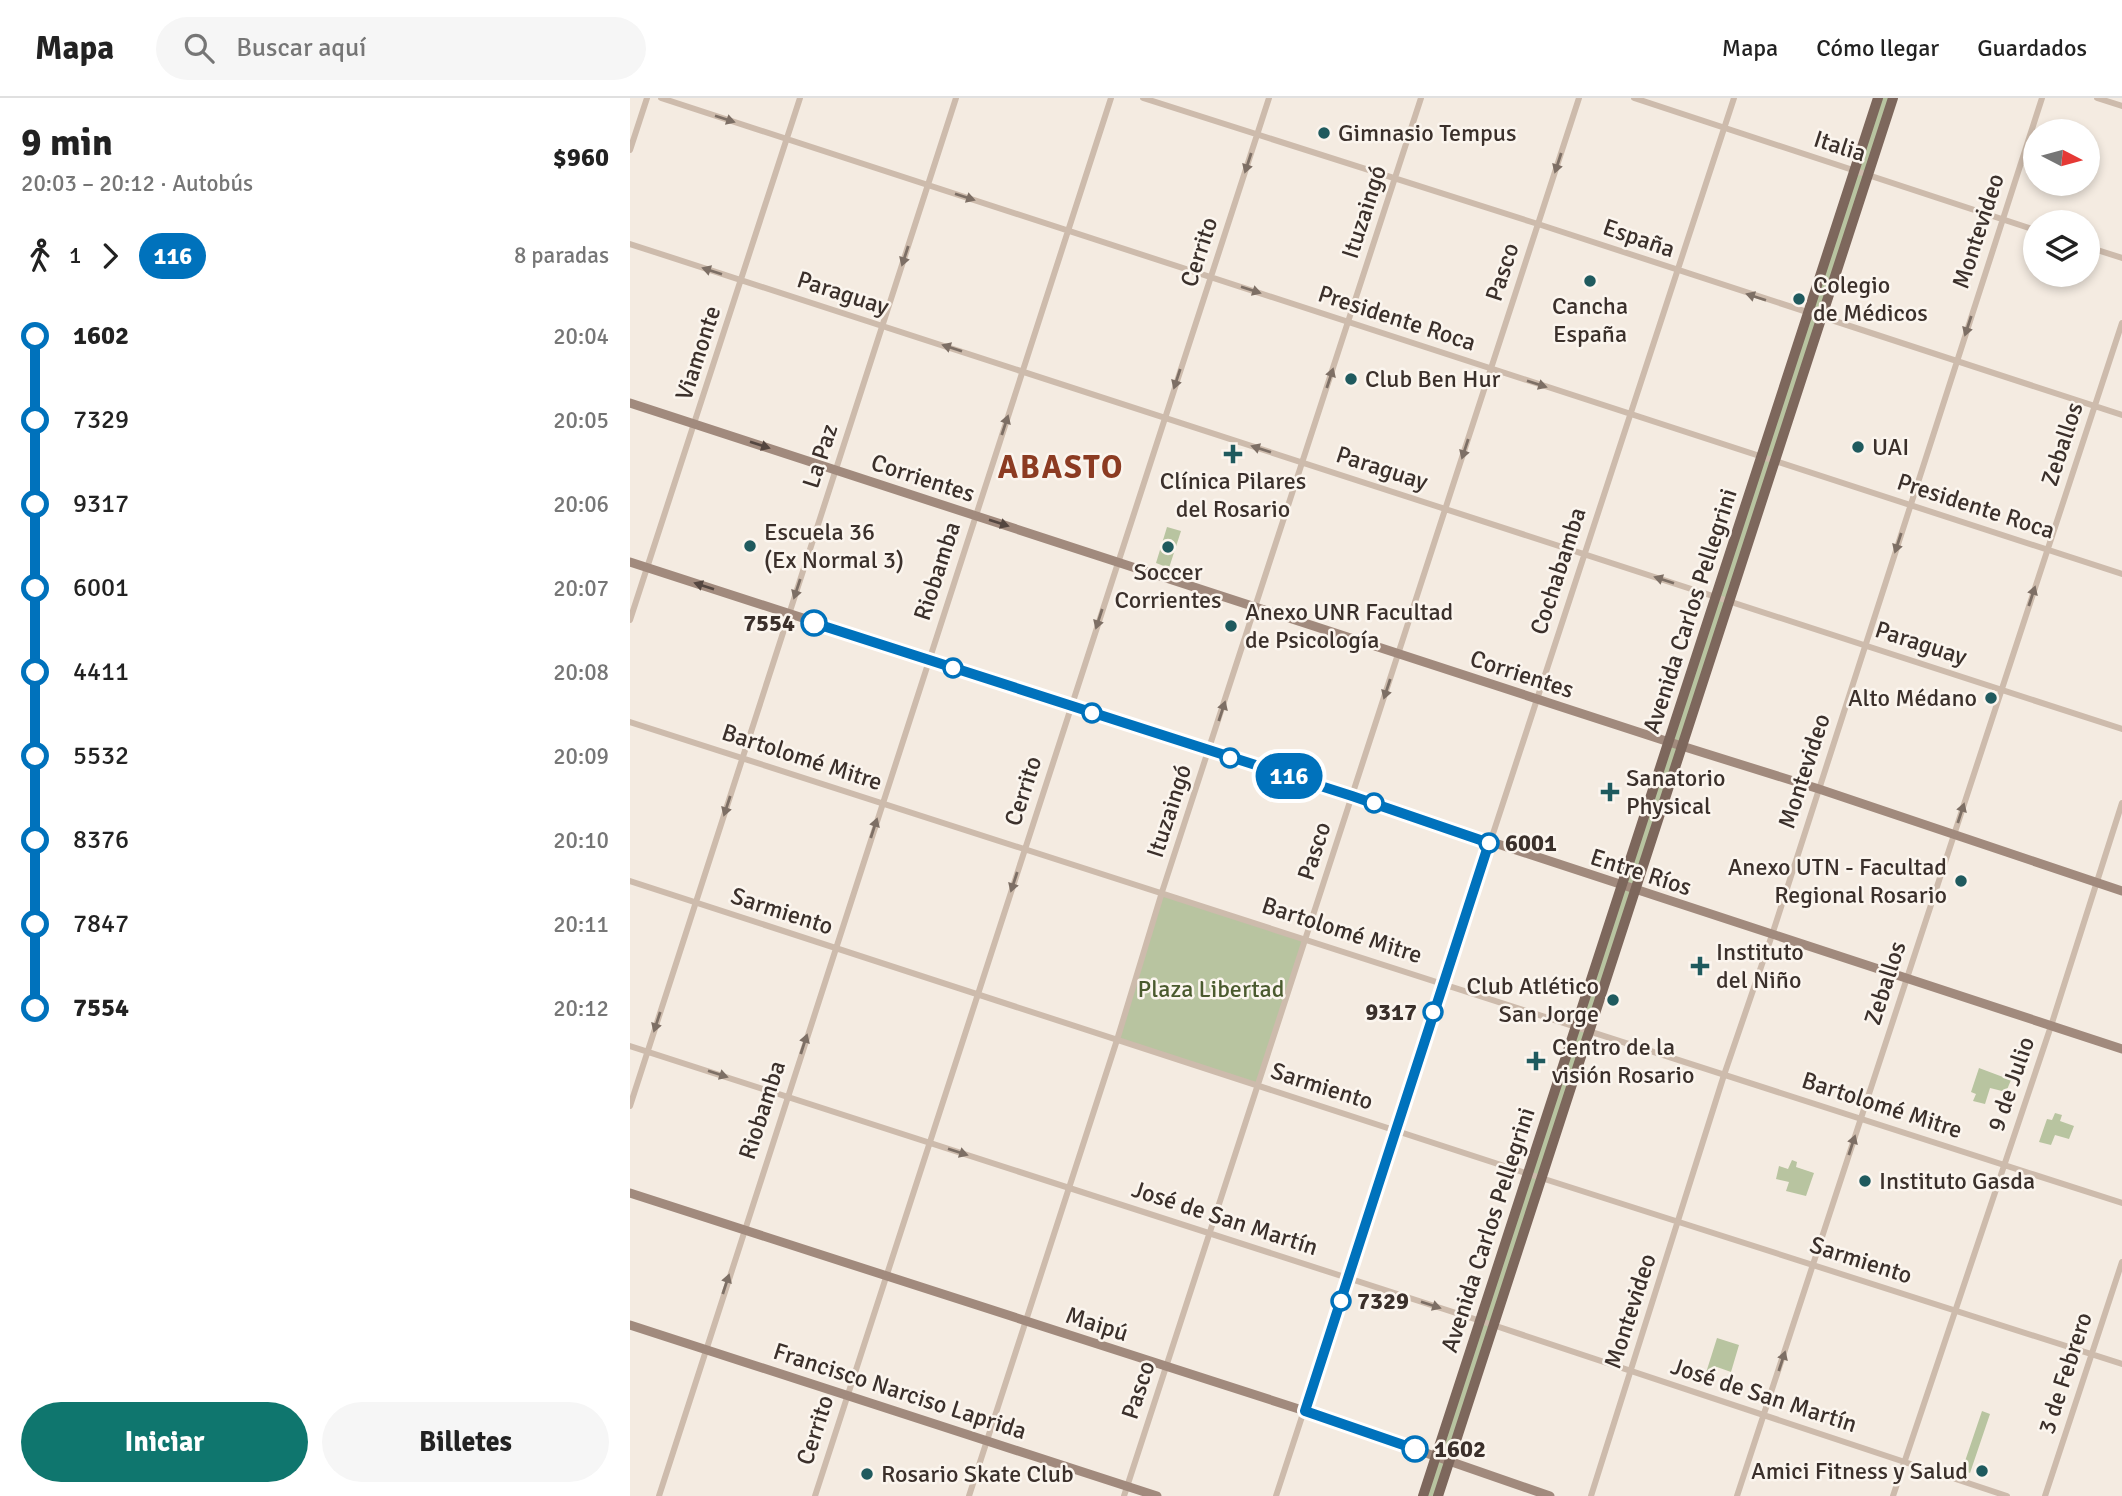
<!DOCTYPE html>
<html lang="es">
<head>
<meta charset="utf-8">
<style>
	body { margin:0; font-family:Signika,sans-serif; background:#f6f6f6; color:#222; height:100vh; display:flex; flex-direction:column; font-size:26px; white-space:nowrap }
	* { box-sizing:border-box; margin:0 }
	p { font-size:23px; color:#767676 }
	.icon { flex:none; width:38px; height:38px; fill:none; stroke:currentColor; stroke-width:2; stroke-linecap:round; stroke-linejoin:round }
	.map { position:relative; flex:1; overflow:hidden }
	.sheet { display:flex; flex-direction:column; background:#fff; width:630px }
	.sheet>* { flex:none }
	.badge { padding:0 14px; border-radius:23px; font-size:24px; line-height:46px }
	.needle { width:46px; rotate:96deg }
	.fabs { position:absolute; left:1393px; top:21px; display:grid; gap:14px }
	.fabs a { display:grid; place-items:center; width:77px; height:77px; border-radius:50%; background:#fff; box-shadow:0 4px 10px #0003; font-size:35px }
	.map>.badge { position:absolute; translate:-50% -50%; box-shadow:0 0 0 4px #fff }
	.legs { display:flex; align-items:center; gap:10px; height:77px; padding:0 21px; font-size:23px }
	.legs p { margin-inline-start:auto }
	.overview { display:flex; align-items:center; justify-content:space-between; height:119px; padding:0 21px }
	h1 { font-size:38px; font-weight:800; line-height:52px }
	.cta { display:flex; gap:14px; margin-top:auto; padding:14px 21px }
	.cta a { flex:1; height:80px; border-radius:42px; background:#0f766e; color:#fff; font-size:28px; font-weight:800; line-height:80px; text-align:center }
	.cta a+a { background:#f6f6f6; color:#222 }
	ul { padding:0 21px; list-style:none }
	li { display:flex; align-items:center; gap:24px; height:84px; font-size:26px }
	li i { display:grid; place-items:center; width:10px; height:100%; margin:0 9px; background:currentColor }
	li i::after { content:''; width:18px; height:18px; margin:-9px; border:5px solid; border-radius:50%; background:#fff }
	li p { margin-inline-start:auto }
	li:first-child i { background:linear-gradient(#0000 50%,currentColor 0) }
	li:last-child i { background:linear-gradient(currentColor 50%,#0000 0) }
	header { display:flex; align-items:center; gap:42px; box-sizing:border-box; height:98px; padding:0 35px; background:#fff; border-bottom:2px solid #e0e0e0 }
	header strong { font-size:33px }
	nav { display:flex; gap:38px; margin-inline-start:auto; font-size:24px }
	.search { width:490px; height:63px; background:#f6f6f6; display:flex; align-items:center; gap:18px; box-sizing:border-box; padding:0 24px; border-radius:38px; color:#767676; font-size:26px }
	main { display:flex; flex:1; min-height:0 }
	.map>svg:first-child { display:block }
	.green { fill:#b8c4a0 }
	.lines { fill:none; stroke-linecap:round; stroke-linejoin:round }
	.minor { stroke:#cdbbac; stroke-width:6 }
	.secondary { stroke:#a18a7d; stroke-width:9 }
	.primary { stroke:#7d675c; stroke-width:10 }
	.oneway { fill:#7d6f65 }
	.oneway2 { fill:#544640 }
	.line-1-casing { stroke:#fff; stroke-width:16 }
	.line-1 { stroke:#0072bc; stroke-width:10 }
	.poi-dot { fill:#1f5a5e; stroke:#fbf5ee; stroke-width:2.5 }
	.stop-1-dot { fill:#fff; stroke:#0072bc; stroke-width:3.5 }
	.labels { text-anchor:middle; stroke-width:5; stroke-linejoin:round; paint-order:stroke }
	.poi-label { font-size:24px; fill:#3b302b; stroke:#fbf5ee; text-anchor:start }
	.street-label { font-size:24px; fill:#3b302b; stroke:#fbf5ee }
	.stop-label { font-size:24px; font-weight:bold; fill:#3b302b; stroke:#fbf5ee; text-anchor:start }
	.park-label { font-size:24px; fill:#4a5a2e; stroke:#fbf5ee }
	.district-label { font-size:32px; font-weight:bold; letter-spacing:2px; fill:#8c3b22; stroke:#fbf5ee }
</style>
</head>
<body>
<header>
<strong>Mapa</strong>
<div class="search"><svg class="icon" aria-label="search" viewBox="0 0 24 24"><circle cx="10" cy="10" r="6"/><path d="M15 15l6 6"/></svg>Buscar aquí</div>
<nav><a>Mapa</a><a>Cómo llegar</a><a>Guardados</a></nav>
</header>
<main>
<section class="sheet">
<div class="overview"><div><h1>9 min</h1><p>20:03 – 20:12 · Autobús</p></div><b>$960</b></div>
<div class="legs"><svg class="icon" aria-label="walk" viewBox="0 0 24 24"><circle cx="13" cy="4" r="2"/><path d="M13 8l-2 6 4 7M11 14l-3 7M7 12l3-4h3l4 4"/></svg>1<svg class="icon" aria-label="forward" viewBox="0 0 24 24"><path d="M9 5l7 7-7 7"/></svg><b class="badge" style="background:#0072bc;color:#fff">116</b><p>8 paradas</p></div>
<ul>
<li><i style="color:#0072bc"></i><b>1602</b><p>20:04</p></li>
<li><i style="color:#0072bc"></i><span>7329</span><p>20:05</p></li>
<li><i style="color:#0072bc"></i><span>9317</span><p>20:06</p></li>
<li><i style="color:#0072bc"></i><span>6001</span><p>20:07</p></li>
<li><i style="color:#0072bc"></i><span>4411</span><p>20:08</p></li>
<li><i style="color:#0072bc"></i><span>5532</span><p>20:09</p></li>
<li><i style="color:#0072bc"></i><span>8376</span><p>20:10</p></li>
<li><i style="color:#0072bc"></i><span>7847</span><p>20:11</p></li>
<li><i style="color:#0072bc"></i><b>7554</b><p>20:12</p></li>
</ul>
<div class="cta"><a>Iniciar</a><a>Billetes</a></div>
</section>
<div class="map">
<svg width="1492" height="1398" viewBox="0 0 1492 1398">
	<rect width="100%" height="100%" fill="#f4ebe1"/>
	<path class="green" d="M1248 0H1263L808 1398H793Z
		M537 429 551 433 539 470 526 465Z
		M532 794 676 840 628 986 487 942Z
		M1349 970 1381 982 1376 994 1360 990 1355 1006 1343 1003 1346 996 1341 994Z
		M1425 1015 1432 1017 1430 1023 1444 1028 1439 1041 1425 1037 1421 1047 1409 1044 1417 1021 1422 1022Z
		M1162 1062 1167 1064 1166 1069 1184 1075 1176 1098 1156 1093 1159 1084 1146 1081 1149 1068 1158 1071Z
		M1087 1240 1109 1247 1101 1274 1087 1269 1083 1280 1075 1278Z
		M1352 1313 1360 1316 1340 1375 1332 1372Z"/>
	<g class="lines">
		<path class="minor" d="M31 0 1492 476
			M513 0 908 126 1492 317
			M1004 0 1405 132
			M1467 0 1492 8
			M0 52 17 0
			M0 146 1492 631
			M1458 149 1492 160
			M0 522 170 0
			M0 624 1492 1105
			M0 783 905 1078 1492 1266
			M0 948 857 1225 1377 1398
			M0 1008 326 0
			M29 1398 481 0
			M185 1398 639 0
			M339 1398 487 942 532 794 791 0
			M494 1398 949 0
			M646 1398 1104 0
			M961 1398 1094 977 1142 837 1412 0
			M1107 1398 1492 225
			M1263 1398 1421 928 1492 705
			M1415 1398 1492 1164"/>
		<path class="secondary" d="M0 305 1039 644 1189 691 1492 793
			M0 464 722 698 1492 951
			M0 1095 675 1313 920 1398
			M0 1227 527 1398"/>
		<path class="primary" d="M793 1398 1248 0
			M808 1398 1263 0"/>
	</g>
	<defs><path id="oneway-solid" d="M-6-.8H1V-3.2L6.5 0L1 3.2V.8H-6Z" transform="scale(1.75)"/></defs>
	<g class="oneway">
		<use href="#oneway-solid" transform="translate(95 21) rotate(18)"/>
		<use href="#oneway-solid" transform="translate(618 65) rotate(108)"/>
		<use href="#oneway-solid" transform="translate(928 65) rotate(108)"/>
		<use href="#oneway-solid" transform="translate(335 99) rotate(18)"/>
		<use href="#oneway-solid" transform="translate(275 158) rotate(108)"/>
		<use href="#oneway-solid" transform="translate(82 173) rotate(-162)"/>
		<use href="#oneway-solid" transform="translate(621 192) rotate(18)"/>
		<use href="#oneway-solid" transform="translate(1126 199) rotate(-162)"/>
		<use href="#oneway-solid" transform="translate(1338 228) rotate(108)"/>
		<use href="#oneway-solid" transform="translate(322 250) rotate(-162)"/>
		<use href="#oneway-solid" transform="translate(700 280) rotate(-72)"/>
		<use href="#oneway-solid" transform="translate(547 281) rotate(108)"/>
		<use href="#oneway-solid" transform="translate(907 286) rotate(18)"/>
		<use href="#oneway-solid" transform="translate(375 327) rotate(-72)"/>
		<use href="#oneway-solid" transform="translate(631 351) rotate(-162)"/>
		<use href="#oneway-solid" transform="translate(835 351) rotate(108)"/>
		<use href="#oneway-solid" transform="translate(1268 445) rotate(108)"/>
		<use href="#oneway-solid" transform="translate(1034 482) rotate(-162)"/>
		<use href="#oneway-solid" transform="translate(167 491) rotate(108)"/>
		<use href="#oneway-solid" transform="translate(1402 498) rotate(-72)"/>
		<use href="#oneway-solid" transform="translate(469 521) rotate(108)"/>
		<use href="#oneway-solid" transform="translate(757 591) rotate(108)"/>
		<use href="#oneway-solid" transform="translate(592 613) rotate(-72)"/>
		<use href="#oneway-solid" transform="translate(97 708) rotate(108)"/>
		<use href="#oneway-solid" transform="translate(1331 715) rotate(-72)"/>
		<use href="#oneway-solid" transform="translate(244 730) rotate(-72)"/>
		<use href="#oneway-solid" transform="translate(384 784) rotate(108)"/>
		<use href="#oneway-solid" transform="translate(27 924) rotate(108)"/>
		<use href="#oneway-solid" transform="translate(174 946) rotate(-72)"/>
		<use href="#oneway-solid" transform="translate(88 976) rotate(18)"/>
		<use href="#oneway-solid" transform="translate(1222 1047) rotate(-72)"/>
		<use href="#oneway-solid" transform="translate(328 1054) rotate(18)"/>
		<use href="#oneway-solid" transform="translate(96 1186) rotate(-72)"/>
		<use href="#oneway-solid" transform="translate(801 1207) rotate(18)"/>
		<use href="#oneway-solid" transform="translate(1152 1263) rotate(-72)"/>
	</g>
	<g class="oneway2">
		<use href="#oneway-solid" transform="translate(130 347) rotate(18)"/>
		<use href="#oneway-solid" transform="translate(369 425) rotate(18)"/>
		<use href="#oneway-solid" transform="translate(74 488) rotate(-162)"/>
	</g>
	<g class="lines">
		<defs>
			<path id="line-1" d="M184 525 722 698 859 745 675 1313 785 1351"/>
		</defs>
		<use href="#line-1" class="line-1-casing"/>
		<use href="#line-1" class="line-1"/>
	</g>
	<g class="poi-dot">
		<circle cx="694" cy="35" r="7"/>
		<circle cx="960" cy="183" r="7"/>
		<circle cx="1169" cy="201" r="7"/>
		<circle cx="721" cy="281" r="7"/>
		<circle cx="1228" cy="349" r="7"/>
		<path d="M599.5 345.5h7v7h7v7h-7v7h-7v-7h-7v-7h7z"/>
		<circle cx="120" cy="448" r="7"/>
		<circle cx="538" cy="449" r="7"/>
		<circle cx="601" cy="528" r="7"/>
		<circle cx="1361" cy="600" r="7"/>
		<path d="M976.5 683.5h7v7h7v7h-7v7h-7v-7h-7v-7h7z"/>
		<circle cx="1331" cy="783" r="7"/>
		<path d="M1066.5 857.5h7v7h7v7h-7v7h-7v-7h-7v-7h7z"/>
		<circle cx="983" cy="902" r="7"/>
		<path d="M902.5 952.5h7v7h7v7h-7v7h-7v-7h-7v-7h7z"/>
		<circle cx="1235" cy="1083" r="7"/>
		<circle cx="1352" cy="1373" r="7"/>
		<circle cx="237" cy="1376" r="7"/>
	</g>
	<g class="stop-1-dot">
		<circle cx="184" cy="525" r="12"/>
		<circle cx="323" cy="570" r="9"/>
		<circle cx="462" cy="615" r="9"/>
		<circle cx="600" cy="660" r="9"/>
		<circle cx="744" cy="705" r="9"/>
		<circle cx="859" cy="745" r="9"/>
		<circle cx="803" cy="914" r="9"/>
		<circle cx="711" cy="1203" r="9"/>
		<circle cx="785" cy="1351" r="12"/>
	</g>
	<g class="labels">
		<g class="poi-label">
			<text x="708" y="43">Gimnasio Tempus</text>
			<text x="1183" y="195">Colegio<tspan x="1183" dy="28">de Médicos</tspan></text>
			<text x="960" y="216" text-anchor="middle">Cancha<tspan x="960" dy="28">España</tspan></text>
			<text x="735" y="289">Club Ben Hur</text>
			<text x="1242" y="357">UAI</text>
			<text x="603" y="391" text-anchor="middle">Clínica Pilares<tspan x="603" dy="28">del Rosario</tspan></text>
			<text x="134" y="442">Escuela 36<tspan x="134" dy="28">(Ex Normal 3)</tspan></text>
			<text x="538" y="482" text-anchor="middle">Soccer<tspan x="538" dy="28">Corrientes</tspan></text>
			<text x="615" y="522">Anexo UNR Facultad<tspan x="615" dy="28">de Psicología</tspan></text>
			<text x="1347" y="608" text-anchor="end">Alto Médano</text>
			<text x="996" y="688">Sanatorio<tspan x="996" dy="28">Physical</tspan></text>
			<text x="1317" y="777" text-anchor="end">Anexo UTN - Facultad<tspan x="1317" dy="28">Regional Rosario</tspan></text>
			<text x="1086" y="862">Instituto<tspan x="1086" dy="28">del Niño</tspan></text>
			<text x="969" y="896" text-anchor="end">Club Atlético<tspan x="969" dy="28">San Jorge</tspan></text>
			<text x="922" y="957">Centro de la<tspan x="922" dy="28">visión Rosario</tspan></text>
			<text x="1249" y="1091">Instituto Gasda</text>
			<text x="1338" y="1381" text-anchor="end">Amici Fitness y Salud</text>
			<text x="251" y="1384">Rosario Skate Club</text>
		</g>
		<g class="street-label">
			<text transform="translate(1210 48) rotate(18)" y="8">Italia</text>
			<text transform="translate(734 114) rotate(-72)" y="8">Ituzaingó</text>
			<text transform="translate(1348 133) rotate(-72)" y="8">Montevideo</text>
			<text transform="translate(1009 140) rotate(19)" y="8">España</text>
			<text transform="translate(569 154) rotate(-72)" y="8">Cerrito</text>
			<text transform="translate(872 174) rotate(-72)" y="8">Pasco</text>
			<text transform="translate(213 195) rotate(18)" y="8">Paraguay</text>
			<text transform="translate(767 220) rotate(18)" y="8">Presidente Roca</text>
			<text transform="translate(68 255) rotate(-72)" y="8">Viamonte</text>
			<text transform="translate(1432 346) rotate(-72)" y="8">Zeballos</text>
			<text transform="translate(190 358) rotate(-72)" y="8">La Paz</text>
			<text transform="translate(752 370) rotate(18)" y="8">Paraguay</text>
			<text transform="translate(293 380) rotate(18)" y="8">Corrientes</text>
			<text transform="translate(1346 408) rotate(18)" y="8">Presidente Roca</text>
			<text transform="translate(307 473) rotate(-72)" y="8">Riobamba</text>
			<text transform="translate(928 473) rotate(-72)" y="8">Cochabamba</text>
			<text transform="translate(1060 513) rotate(-72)" y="8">Avenida Carlos Pellegrini</text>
			<text transform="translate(1291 545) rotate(18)" y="8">Paraguay</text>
			<text transform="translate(892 576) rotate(18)" y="8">Corrientes</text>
			<text transform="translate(172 659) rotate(18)" y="8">Bartolomé Mitre</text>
			<text transform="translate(1174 673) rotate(-72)" y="8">Montevideo</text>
			<text transform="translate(393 693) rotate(-72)" y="8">Cerrito</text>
			<text transform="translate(539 713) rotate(-72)" y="8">Ituzaingó</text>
			<text transform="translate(684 753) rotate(-72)" y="8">Pasco</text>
			<text transform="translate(1011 774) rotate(18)" y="8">Entre Ríos</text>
			<text transform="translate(152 813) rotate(18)" y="8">Sarmiento</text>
			<text transform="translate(712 832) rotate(18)" y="8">Bartolomé Mitre</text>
			<text transform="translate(1255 885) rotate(-72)" y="8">Zeballos</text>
			<text transform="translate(1381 986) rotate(-71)" y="8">9 de Julio</text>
			<text transform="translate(692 988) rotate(18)" y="8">Sarmiento</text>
			<text transform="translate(1252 1007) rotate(18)" y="8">Bartolomé Mitre</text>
			<text transform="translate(132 1012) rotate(-72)" y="8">Riobamba</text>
			<text transform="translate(595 1120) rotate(18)" y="8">José de San Martín</text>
			<text transform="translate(858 1132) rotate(-72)" y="8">Avenida Carlos Pellegrini</text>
			<text transform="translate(1231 1162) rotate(18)" y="8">Sarmiento</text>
			<text transform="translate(1000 1213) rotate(-72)" y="8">Montevideo</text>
			<text transform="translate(467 1226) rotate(18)" y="8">Maipú</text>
			<text transform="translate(1435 1275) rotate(-72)" y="8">3 de Febrero</text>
			<text transform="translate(508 1292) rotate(-72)" y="8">Pasco</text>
			<text transform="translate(270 1293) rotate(18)" y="8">Francisco Narciso Laprida</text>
			<text transform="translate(1134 1297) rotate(18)" y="8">José de San Martín</text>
			<text transform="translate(185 1332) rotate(-72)" y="8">Cerrito</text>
		</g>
		<g class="stop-label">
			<text x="165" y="533" text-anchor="end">7554</text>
			<text x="875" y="753">6001</text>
			<text x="787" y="922" text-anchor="end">9317</text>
			<text x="727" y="1211">7329</text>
			<text x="804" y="1359">1602</text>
		</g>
		<g class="park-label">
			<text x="581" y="899">Plaza Libertad</text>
		</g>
		<g class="district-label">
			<text x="431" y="380">ABASTO</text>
		</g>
	</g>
</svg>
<div class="fabs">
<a><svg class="needle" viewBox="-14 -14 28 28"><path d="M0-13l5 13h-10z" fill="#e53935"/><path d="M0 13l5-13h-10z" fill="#767676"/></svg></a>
<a><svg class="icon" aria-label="layers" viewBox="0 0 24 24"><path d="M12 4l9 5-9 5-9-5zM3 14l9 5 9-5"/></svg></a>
</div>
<b class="badge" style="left:659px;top:678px;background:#0072bc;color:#fff">116</b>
</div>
</main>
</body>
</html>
